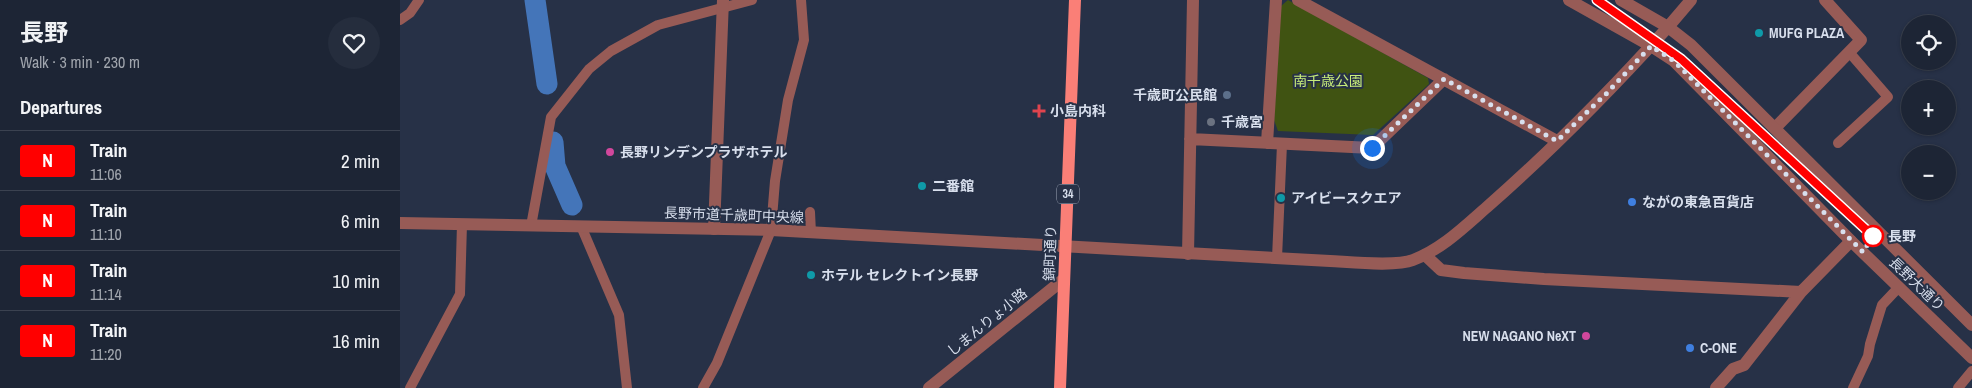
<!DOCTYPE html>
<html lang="en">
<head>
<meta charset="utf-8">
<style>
	body { margin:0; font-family:"Archivo Narrow","Noto Sans JP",sans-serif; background:#252d3d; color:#f1f3f6; height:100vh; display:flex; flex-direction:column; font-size:19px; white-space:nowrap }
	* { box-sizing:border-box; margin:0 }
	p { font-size:16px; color:#a0a5ad }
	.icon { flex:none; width:28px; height:28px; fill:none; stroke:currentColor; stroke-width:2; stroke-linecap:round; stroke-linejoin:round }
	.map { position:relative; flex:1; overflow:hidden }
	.sheet { display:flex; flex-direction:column; background:#1d2535; width:400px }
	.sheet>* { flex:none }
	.badge { padding:0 10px; border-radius:4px; font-size:18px; line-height:32px }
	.fabs { position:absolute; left:1501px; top:15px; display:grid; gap:10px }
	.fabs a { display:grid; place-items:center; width:55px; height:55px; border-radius:50%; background:#1d2535; box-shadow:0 1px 4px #0004,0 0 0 1px #3b4250; font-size:25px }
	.you { position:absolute; width:25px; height:25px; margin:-12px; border:4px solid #fff; border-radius:50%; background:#1a73e8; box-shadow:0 0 0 8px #1a73e833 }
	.map>.badge { position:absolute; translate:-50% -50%; box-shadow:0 0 0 2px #fff }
	h2 { padding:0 20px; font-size:19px; line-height:45px }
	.round { display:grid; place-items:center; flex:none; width:52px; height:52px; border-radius:26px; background:#252d3d }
	.head { display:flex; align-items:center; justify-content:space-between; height:85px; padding:0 20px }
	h1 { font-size:24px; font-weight:700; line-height:38px }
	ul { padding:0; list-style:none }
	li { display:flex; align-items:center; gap:15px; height:60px; padding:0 20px; border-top:1px solid #3b4250 }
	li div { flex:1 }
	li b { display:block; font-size:19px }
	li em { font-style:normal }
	li .badge { min-width:55px; font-weight:700; text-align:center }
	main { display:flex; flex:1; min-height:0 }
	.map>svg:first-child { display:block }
	.green { fill:#405312 }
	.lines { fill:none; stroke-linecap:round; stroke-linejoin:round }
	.canal { stroke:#4475b9; stroke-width:21 }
	.service { stroke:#975b56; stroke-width:10 }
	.minor { stroke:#975b56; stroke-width:12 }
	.tertiary { stroke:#975b56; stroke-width:12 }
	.primary { stroke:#fa7f77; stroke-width:12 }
	.line-casing { stroke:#fff; stroke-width:11 }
	.line { stroke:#f00; stroke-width:8 }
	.walk { stroke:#d8dfed; stroke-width:5; stroke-dasharray:0 9 }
	.culture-dot { fill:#0f9aa8; stroke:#273147; stroke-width:2 }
	.service-dot { fill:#5c6f8a; stroke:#273147; stroke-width:2 }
	.health-dot { fill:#e0444e; stroke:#273147; stroke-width:2 }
	.worship-dot { fill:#6b7280; stroke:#273147; stroke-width:2 }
	.hotel-dot { fill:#d1479c; stroke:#273147; stroke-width:2 }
	.shop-dot { fill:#3f7fe0; stroke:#273147; stroke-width:2 }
	.stop-dot { fill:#fff; stroke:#f00; stroke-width:2.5 }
	.labels { text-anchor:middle; stroke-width:4; stroke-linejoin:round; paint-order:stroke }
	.shield { fill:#273147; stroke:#a3abbb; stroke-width:1 }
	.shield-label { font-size:12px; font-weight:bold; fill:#d8dfed }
	.poi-label { font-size:14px; font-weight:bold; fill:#d8dfed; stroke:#273147; text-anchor:start }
	.park-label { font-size:14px; fill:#c8ed7a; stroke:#273147 }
	.street-label { font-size:14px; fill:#d8dfed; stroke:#273147 }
	.stop-label { font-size:14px; font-weight:bold; fill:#d8dfed; stroke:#273147; text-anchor:start }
</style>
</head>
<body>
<main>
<section class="sheet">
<div class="head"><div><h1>長野</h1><p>Walk · 3 min · 230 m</p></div><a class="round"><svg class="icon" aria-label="heart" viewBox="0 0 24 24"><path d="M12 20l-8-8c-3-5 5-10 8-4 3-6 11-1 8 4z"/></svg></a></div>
<h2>Departures</h2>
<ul>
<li><span class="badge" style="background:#f00;color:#fff">N</span><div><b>Train</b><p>11:06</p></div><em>2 min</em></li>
<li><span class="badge" style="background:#f00;color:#fff">N</span><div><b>Train</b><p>11:10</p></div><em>6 min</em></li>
<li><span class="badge" style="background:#f00;color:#fff">N</span><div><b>Train</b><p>11:14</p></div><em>10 min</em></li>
<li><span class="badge" style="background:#f00;color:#fff">N</span><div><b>Train</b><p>11:20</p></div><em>16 min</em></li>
</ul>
</section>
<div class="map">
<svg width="1572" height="388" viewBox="0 0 1572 388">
	<rect width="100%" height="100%" fill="#273147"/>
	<path class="green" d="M888 0 1028 78 1029 84 973 135 878 131 874 120 881 6Z"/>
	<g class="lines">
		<path class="canal" d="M135 0 147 84
			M153 142 155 166 172 205"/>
		<path class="service" d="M0 20 10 13 19 0
			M1438 143 1488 97 1449 52
			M410 212 411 233
			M131 226 151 117 189 69 211 51 258 25 352 0
			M181 226 219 315 227 388
			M877 258 882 144
			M10 388 60 294 62 224
			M303 388 317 363 371 230 375 181 388 100 404 40 401 0
			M1453 388 1468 356 1470 344 1482 305 1499 287
			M1558 388 1572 371"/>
		<path class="minor" d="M898 0 1157 141
			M1268 27 1291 0
			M1375 128 1461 40 1425 0
			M790 139 972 148 1044 79
			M867 143 876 0
			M314 229 323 0
			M788 254 793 0
			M1025 255 1041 270 1064 273 1144 279 1401 292 1451 241
			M529 388 664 279
			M1316 388 1333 369 1344 365 1401 292"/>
		<path class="tertiary" d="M1169 0 1251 46 1274 61 1451 241 1572 358
			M1221 0 1268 27 1291 45 1572 325
			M0 223 371 230 930 261C950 262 996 267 1013 260 1042 249 1064 227 1087 207 1151 151 1211 90 1268 27"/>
		<path class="primary" d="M660 388 675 0"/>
	</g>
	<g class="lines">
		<defs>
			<path id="line" d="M1197 0 1281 59 1473 236"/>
		</defs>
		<use href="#line" class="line-casing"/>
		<use href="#line" class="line"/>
		<path class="walk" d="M972 148 1044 79 1157 141 1207 93 1251 46 1274 61 1463 252 1473 236"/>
	</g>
	<g class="culture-dot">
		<circle cx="1359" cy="33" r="5"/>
		<circle cx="522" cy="186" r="5"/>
		<circle cx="881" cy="198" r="5"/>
		<circle cx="411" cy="275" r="5"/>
	</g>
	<circle class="service-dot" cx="827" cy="95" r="5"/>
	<path class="health-dot" d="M636.5 103.5h5v5h5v5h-5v5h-5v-5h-5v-5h5z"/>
	<circle class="worship-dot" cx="811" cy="122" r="5"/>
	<g class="hotel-dot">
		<circle cx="210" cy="152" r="5"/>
		<circle cx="1186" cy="336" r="5"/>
	</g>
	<g class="shop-dot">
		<circle cx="1232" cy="202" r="5"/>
		<circle cx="1290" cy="348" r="5"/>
	</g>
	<circle class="stop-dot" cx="1473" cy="236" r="10"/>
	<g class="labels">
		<rect class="shield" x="657" y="184.5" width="22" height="19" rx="4"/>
		<g class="shield-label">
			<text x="668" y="198">34</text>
		</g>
		<g class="poi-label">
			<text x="1369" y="38">MUFG PLAZA</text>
			<text x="817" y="100" text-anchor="end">千歳町公民館</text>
			<text x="650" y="116">小島内科</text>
			<text x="821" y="127">千歳宮</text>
			<text x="220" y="157">長野リンデンプラザホテル</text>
			<text x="532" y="191">二番館</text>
			<text x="891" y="203">アイビースクエア</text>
			<text x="1242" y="207">ながの東急百貨店</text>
			<text x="421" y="280">ホテル セレクトイン長野</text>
			<text x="1176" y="341" text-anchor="end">NEW NAGANO NeXT</text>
			<text x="1300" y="353">C-ONE</text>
		</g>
		<g class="park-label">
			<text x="928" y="86">南千歳公園</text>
		</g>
		<g class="street-label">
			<text transform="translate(334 215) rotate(2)" y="5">長野市道千歳町中央線</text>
			<text transform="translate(650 253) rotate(-88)" y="5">錦町通り</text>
			<text transform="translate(1517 284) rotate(44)" y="5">長野大通り</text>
			<text transform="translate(587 322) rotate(-39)" y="5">しまんりょ小路</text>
		</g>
		<g class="stop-label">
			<text x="1488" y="241">長野</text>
		</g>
	</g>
</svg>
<div class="fabs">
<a><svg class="icon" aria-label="locate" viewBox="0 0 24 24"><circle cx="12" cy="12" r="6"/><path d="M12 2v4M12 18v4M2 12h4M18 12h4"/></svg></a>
<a>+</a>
<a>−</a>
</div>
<div class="you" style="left:972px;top:148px"></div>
</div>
</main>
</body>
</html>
